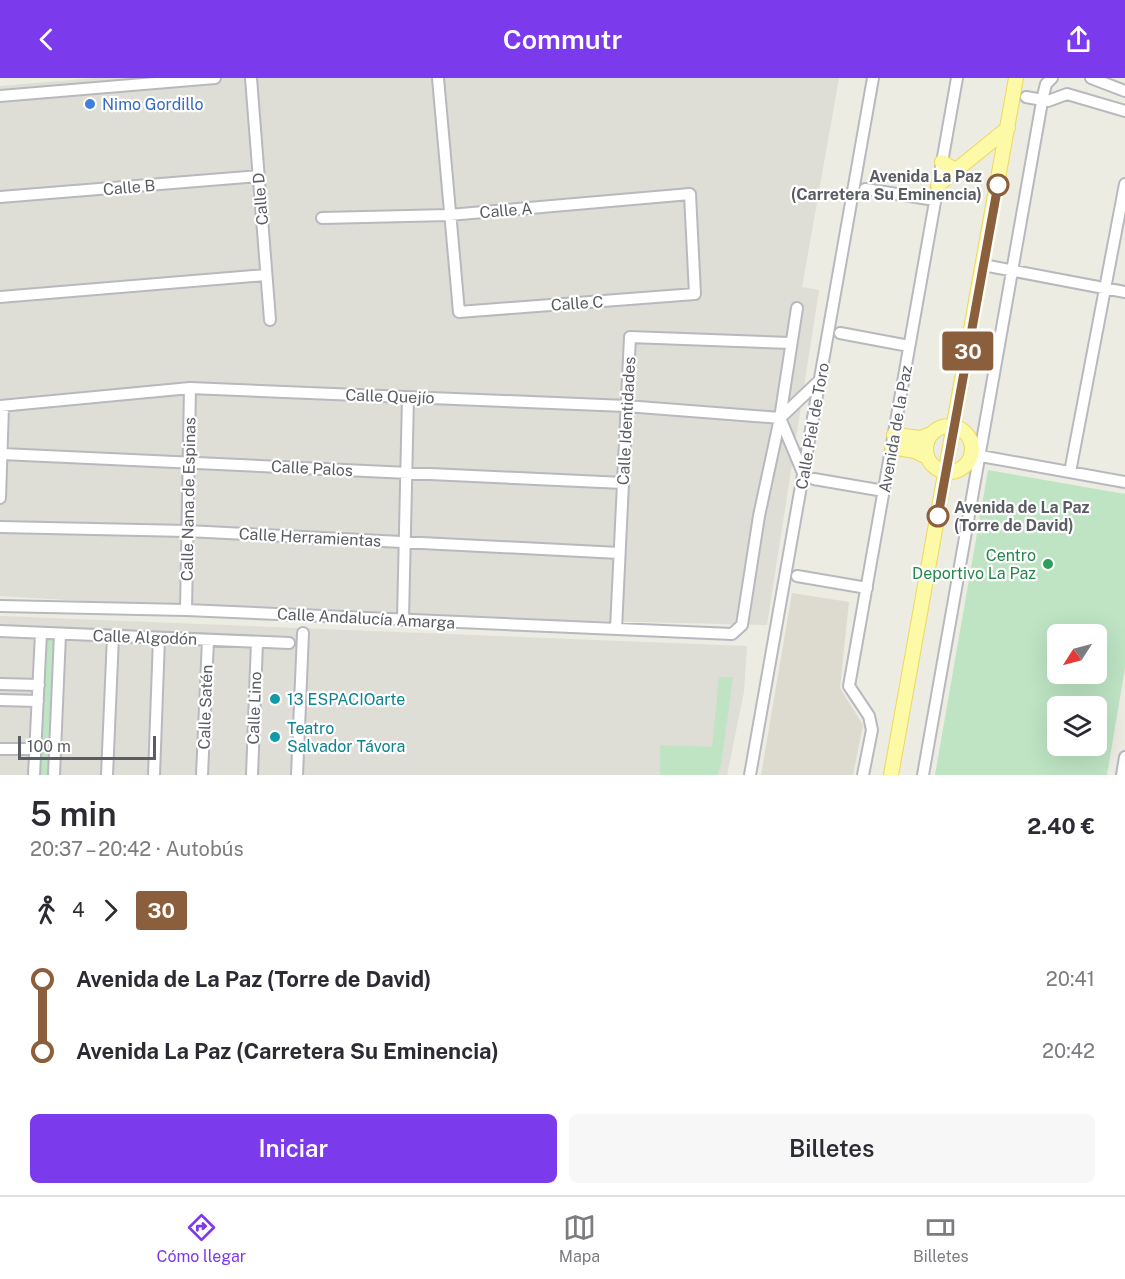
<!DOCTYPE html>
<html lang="es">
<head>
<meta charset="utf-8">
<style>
	body { margin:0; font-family:"Public Sans",sans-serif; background:#f7f7f7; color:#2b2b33; height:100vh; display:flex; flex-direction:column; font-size:22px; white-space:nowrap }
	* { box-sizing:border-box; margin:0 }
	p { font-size:20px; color:#7c7c81 }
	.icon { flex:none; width:33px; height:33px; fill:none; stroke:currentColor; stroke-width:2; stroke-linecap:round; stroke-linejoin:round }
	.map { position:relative; height:697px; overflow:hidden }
	.sheet { display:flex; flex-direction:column; background:#fff; flex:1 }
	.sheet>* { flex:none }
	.badge { padding:0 12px; border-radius:4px; font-size:21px; line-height:39px }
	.needle { width:39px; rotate:234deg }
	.tools { position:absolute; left:1047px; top:546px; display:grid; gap:12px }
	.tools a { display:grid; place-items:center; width:60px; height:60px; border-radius:9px; background:#fff; box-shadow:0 6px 24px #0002; font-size:30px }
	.scale { position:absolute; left:18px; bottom:15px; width:138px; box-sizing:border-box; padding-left:6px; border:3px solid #5a5d62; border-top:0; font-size:16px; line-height:21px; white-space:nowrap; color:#5a5d62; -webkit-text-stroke:4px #fff; paint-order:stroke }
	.map>.badge { position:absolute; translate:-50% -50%; box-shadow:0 0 0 3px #fff }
	.legs { display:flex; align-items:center; gap:9px; height:66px; padding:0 30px; font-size:20px }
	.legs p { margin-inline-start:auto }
	.headline { display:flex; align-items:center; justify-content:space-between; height:102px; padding:0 30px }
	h1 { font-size:33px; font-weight:600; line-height:45px }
	.primary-button { display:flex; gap:12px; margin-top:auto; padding:12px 30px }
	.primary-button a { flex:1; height:69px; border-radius:9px; background:#7c3aed; color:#fff; font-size:24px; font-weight:600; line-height:69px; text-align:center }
	.primary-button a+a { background:#f7f7f7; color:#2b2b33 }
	ul { padding:0 30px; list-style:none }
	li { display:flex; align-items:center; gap:21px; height:72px; font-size:22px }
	li i { display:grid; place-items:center; width:9px; height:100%; margin:0 8px; background:currentColor }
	li i::after { content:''; width:15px; height:15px; margin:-8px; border:4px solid; border-radius:50%; background:#fff }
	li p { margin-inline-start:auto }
	li:first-child i { background:linear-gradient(#0000 50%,currentColor 0) }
	li:last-child i { background:linear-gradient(currentColor 50%,#0000 0) }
	header { display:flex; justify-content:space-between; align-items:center; height:78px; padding:0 30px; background:#7c3aed; color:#fff; font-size:27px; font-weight:600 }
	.dock { display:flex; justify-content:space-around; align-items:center; height:84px; border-top:2px solid #e1e1e2; background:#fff; font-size:16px; color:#7c7c81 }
	.dock a { display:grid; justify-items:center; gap:3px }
	.dock .selected { color:#7c3aed }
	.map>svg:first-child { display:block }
	.industrial { fill:#deddd6 }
	.education { fill:#dddbd0 }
	.green { fill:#bee4c4; fill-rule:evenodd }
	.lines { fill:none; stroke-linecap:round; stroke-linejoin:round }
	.minor-casing { stroke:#b7b9be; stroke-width:14 }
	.major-casing { stroke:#edd85b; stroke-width:16 }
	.minor { stroke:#fff; stroke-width:10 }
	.major { stroke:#fcfaa7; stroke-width:14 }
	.line-1-casing { stroke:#fff; stroke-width:14 }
	.line-1 { stroke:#8b5e3c; stroke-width:9 }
	.shop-dot { fill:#3f7fe0; stroke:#fff; stroke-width:2 }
	.stop-1-dot { fill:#fff; stroke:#8b5e3c; stroke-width:3 }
	.leisure-dot { fill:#2e9e5b; stroke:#fff; stroke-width:2 }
	.culture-dot { fill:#0f9aa8; stroke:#fff; stroke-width:2 }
	.labels { text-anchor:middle; stroke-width:4.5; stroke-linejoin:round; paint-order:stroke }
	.shop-label { font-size:16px; fill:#366cbe; stroke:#fff; text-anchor:start }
	.stop-label { font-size:16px; font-weight:bold; fill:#5a5d62; stroke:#fff; text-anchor:end }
	.street-label { font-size:16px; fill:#5a5d62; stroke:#fff }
	.leisure-label { font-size:16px; fill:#27864d; stroke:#fff; text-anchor:end }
	.culture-label { font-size:16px; fill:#0d838f; stroke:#fff; text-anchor:start }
</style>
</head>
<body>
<header><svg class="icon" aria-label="back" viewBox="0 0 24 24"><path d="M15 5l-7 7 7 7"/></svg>Commutr<svg class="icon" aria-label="share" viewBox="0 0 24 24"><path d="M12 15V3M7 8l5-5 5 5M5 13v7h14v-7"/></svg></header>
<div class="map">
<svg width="1125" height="697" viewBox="0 0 1125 697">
	<rect width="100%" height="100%" fill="#edece2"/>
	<path class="industrial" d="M95 0H839L802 209 819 212 767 547 308 536 0 518V8Z
		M0 538 747 568 744 614 727 697H0Z"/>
	<path class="education" d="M792 515 849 524 840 610 863 647 853 697H761Z"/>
	<path class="green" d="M988 392 1125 416V590L1107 697H935ZM1058 556H1096V596H1058ZM1058 628H1096V668H1058Z
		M44 558 57 559 52 697H37Z
		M719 599H733L721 687 717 697H660V667L712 669Z"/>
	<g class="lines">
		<defs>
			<path id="minor" d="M251 0 270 242
				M1091 0 1125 13
				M0 18 215 0
				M1026 19 1037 21
				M1048 23 1067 16 1125 33
				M865 111 935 122
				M0 119 258 98
				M322 140 449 137 690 116 695 216 459 234 438 0
				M983 187 1125 214
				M0 219 266 197
				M840 255 909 268
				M0 328 190 310 626 328 780 340 803 395
				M780 340 819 303
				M2 376 623 405
				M975 377 1125 404
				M1070 394 1125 106
				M814 401 884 413
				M0 420 3 328
				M0 449 187 453 619 475
				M797 498 867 510
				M0 528 186 532 732 556 742 547 759 438 780 340 797 230
				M186 532 190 310
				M403 541 408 319
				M616 551 630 259 790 265
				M0 553 289 565
				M0 606 39 607
				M0 622 38 623
				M0 671H35
				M34 697 41 555
				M54 697 60 556
				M107 697 113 558
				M154 697 159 560
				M202 697 208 562
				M252 697 257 564
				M297 697 303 555
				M750 697 873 0
				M863 697 872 652 869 638 849 608 957 0
				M923 697 1043 18 1046 6 1052 0
				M1122 697 1125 679"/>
			<path id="major" d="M942 84 956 93
				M938 107 1008 50
				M926 371a23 23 0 1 1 46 0a23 23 0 1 1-46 0Z
				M894 357 921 360 931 356
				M892 369 915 373 927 379
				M891 697 1016 0"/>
		</defs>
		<use href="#minor" class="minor-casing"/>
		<use href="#major" class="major-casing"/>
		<use href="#minor" class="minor"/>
		<use href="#major" class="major"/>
	</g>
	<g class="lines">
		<defs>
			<path id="line-1" d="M938 438 998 107"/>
		</defs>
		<use href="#line-1" class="line-1-casing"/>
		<use href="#line-1" class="line-1"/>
	</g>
	<circle class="shop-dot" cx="90" cy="26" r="6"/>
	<g class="stop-1-dot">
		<circle cx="998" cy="107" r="10"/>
		<circle cx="938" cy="438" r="10"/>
	</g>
	<circle class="leisure-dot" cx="1048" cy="486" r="6"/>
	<g class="culture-dot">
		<circle cx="275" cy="621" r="6"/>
		<circle cx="275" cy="659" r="6"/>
	</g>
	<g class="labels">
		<g class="shop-label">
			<text x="102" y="32">Nimo Gordillo</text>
		</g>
		<g class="stop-label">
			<text x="982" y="104">Avenida La Paz<tspan x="982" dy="18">(Carretera Su Eminencia)</tspan></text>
			<text x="954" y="435" text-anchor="start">Avenida de La Paz<tspan x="954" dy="18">(Torre de David)</tspan></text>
		</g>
		<g class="street-label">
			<text transform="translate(129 109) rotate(-5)" y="6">Calle B</text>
			<text transform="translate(260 121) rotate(-95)" y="6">Calle D</text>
			<text transform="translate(506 132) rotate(-5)" y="6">Calle A</text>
			<text transform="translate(577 225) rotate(-4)" y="6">Calle C</text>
			<text transform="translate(390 318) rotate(2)" y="6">Calle Quejío</text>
			<text transform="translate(626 343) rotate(-87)" y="6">Calle Identidades</text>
			<text transform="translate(812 348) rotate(-80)" y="6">Calle Piel de Toro</text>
			<text transform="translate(895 351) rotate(-80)" y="6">Avenida de la Paz</text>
			<text transform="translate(312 390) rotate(3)" y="6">Calle Palos</text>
			<text transform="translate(188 421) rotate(-89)" y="6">Calle Nana de Espinas</text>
			<text transform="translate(310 459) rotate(3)" y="6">Calle Herramientas</text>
			<text transform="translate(366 540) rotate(3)" y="6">Calle Andalucía Amarga</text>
			<text transform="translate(145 559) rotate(2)" y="6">Calle Algodón</text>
			<text transform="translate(205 629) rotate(-88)" y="6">Calle Satén</text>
			<text transform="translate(254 630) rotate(-88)" y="6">Calle Lino</text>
		</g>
		<g class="leisure-label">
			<text x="1036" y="483">Centro<tspan x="1036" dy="18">Deportivo La Paz</tspan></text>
		</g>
		<g class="culture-label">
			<text x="287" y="627">13 ESPACIOarte</text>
			<text x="287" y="656">Teatro<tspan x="287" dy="18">Salvador Távora</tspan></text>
		</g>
	</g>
</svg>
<div class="tools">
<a><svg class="needle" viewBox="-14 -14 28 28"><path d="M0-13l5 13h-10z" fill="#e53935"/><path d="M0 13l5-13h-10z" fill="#7c7c81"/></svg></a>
<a><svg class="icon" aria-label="layers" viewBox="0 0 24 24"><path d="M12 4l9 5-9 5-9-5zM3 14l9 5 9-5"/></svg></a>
</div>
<div class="scale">100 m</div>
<b class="badge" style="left:968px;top:273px;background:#8b5e3c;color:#fff">30</b>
</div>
<section class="sheet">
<div class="headline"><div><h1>5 min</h1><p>20:37 – 20:42 · Autobús</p></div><b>2.40 €</b></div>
<div class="legs"><svg class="icon" aria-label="walk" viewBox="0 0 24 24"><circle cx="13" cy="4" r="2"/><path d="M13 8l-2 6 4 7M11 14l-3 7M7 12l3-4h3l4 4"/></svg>4<svg class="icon" aria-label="forward" viewBox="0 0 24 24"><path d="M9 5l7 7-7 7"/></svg><b class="badge" style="background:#8b5e3c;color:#fff">30</b></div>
<ul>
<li><i style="color:#8b5e3c"></i><b>Avenida de La Paz (Torre de David)</b><p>20:41</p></li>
<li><i style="color:#8b5e3c"></i><b>Avenida La Paz (Carretera Su Eminencia)</b><p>20:42</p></li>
</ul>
<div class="primary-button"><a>Iniciar</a><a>Billetes</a></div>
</section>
<nav class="dock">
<a class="selected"><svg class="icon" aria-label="directions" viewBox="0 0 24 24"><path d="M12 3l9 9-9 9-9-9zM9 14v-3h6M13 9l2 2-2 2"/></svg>Cómo llegar</a>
<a><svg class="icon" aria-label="map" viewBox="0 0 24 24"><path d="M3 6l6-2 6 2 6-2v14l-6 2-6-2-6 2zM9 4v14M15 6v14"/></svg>Mapa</a>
<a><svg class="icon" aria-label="tickets" viewBox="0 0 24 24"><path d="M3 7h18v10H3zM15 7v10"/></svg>Billetes</a>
</nav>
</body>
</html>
